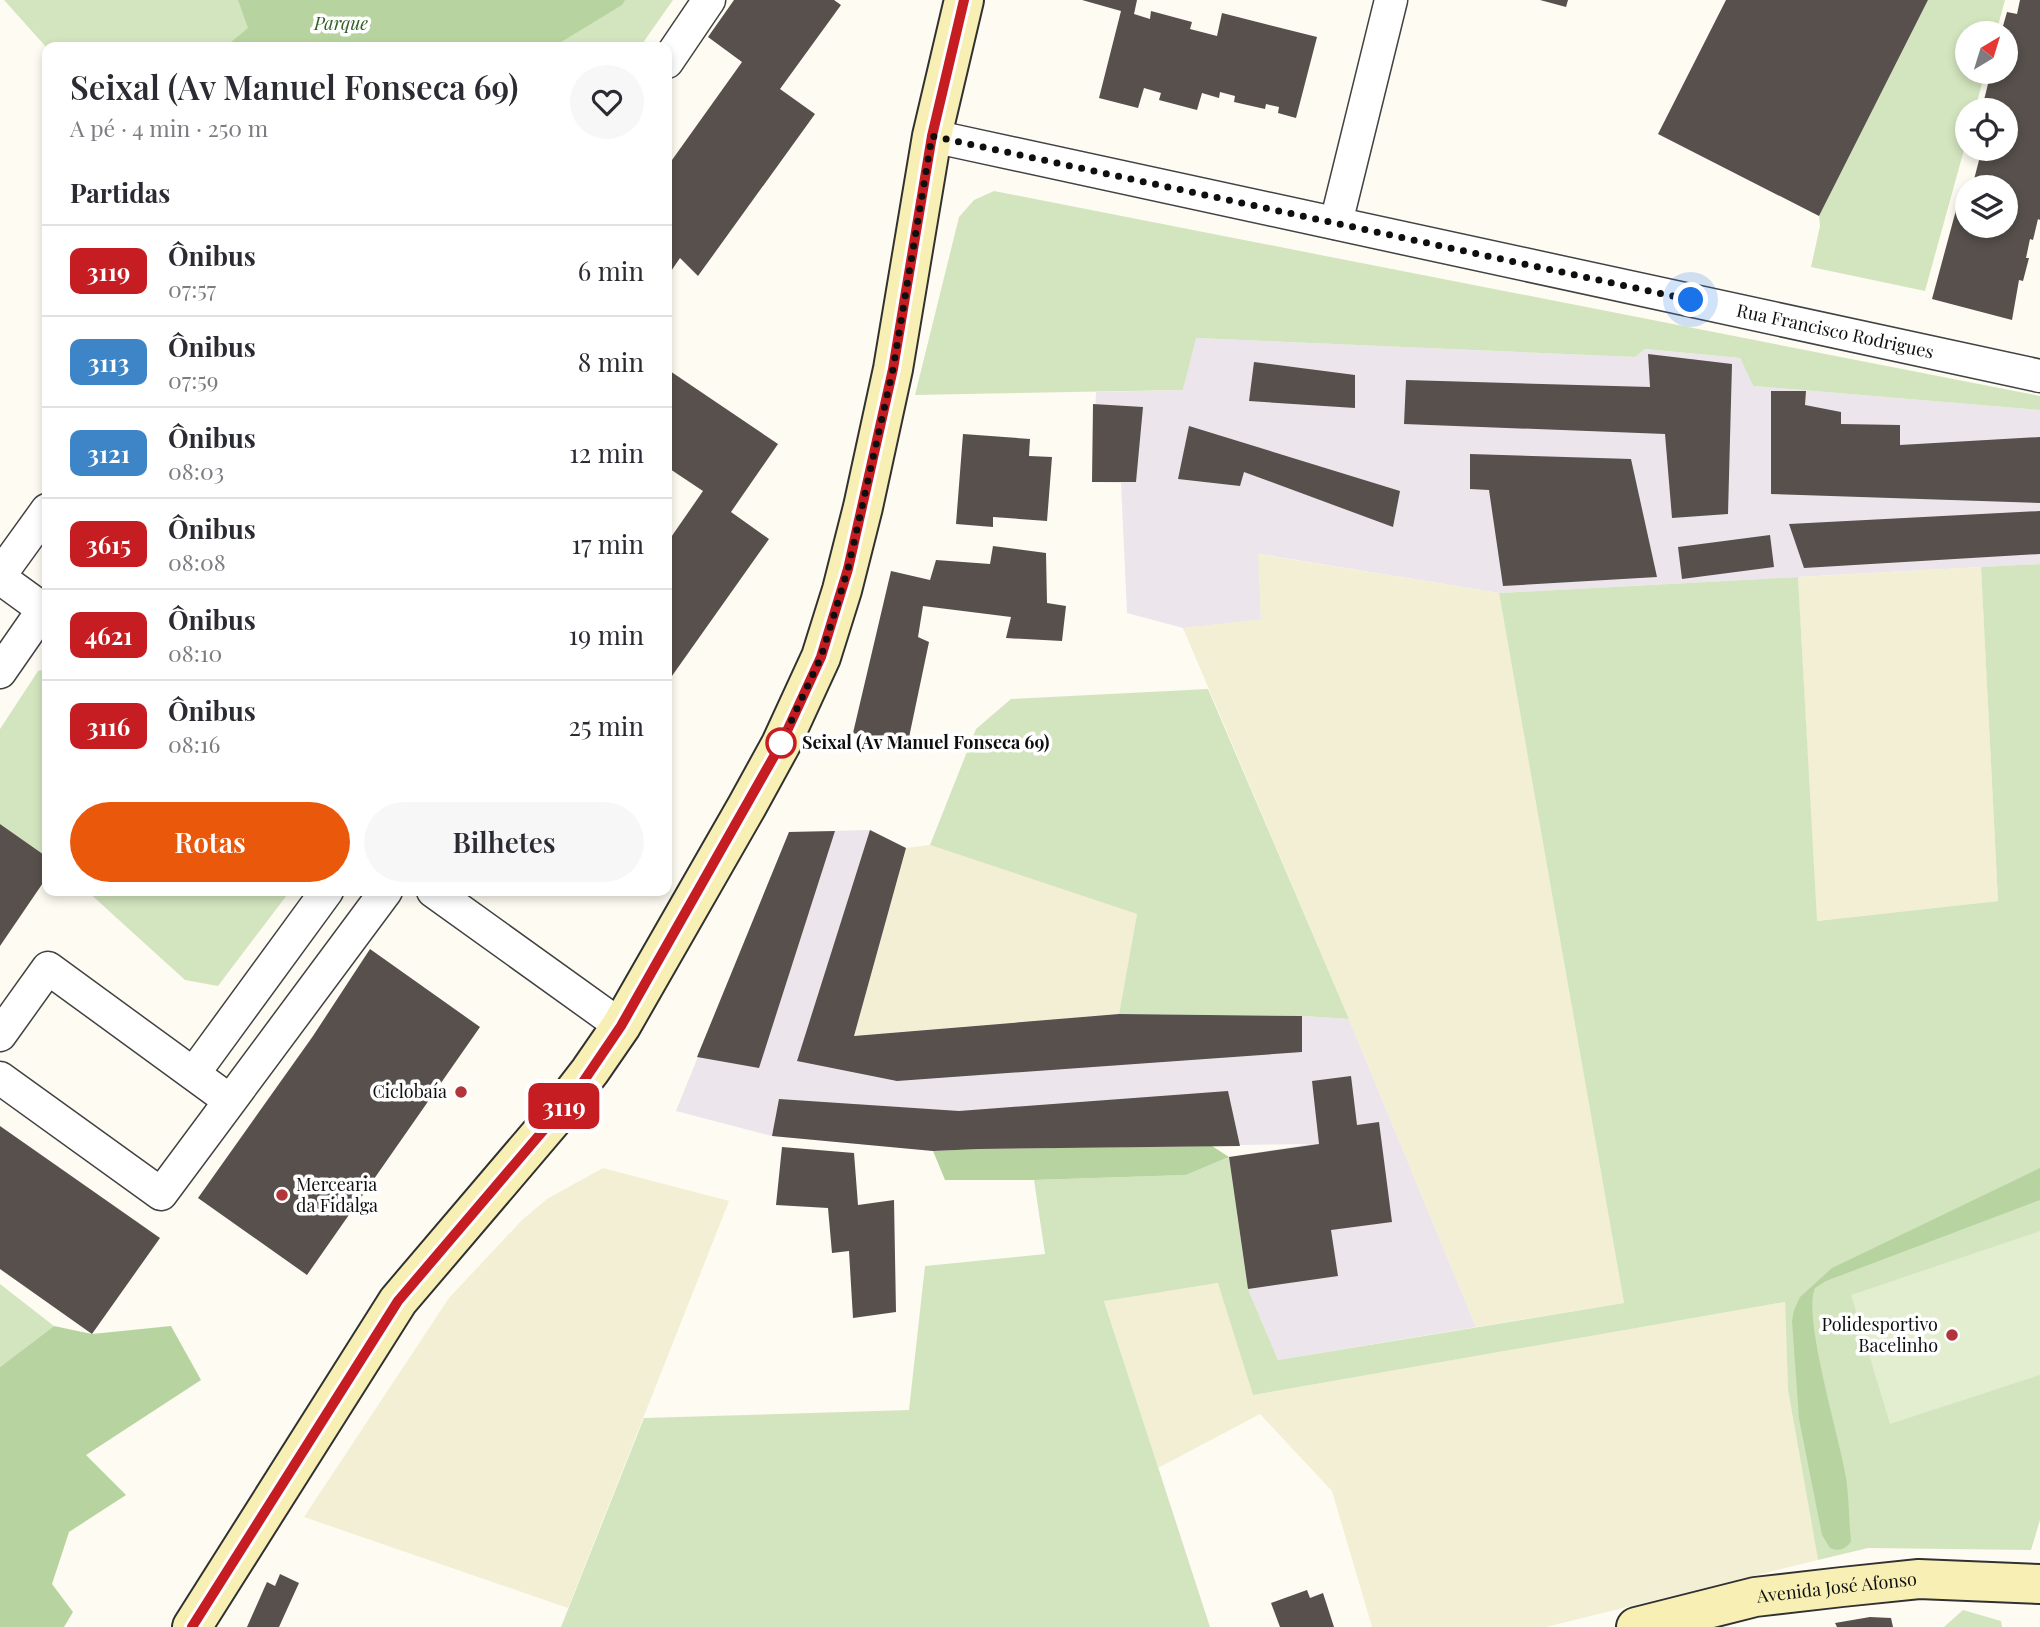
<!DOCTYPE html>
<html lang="pt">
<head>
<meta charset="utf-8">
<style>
	body { margin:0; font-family:"Playfair Display",serif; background:#f7f7f7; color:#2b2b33; height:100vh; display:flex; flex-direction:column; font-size:26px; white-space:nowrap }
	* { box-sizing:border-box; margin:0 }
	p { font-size:23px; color:#7c7c81 }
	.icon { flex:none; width:38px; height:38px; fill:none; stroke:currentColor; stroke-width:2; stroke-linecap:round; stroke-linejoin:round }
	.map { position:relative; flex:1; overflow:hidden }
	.panel { position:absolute; left:42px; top:42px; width:630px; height:854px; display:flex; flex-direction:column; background:#fff; border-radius:14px; box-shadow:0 4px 10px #0003 }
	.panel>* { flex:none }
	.badge { padding:0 14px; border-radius:10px; font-size:24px; line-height:46px }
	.needle { width:46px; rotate:38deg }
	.buttons { position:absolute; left:1955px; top:21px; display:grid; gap:14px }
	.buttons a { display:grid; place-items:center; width:63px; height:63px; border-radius:50%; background:#fff; box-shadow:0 4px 10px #0003; font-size:35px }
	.you { position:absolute; width:35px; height:35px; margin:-18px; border:5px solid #fff; border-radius:50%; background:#1a73e8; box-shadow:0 0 0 10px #1a73e833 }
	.map>.badge { position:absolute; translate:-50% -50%; box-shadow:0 0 0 4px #fff }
	h2 { padding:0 28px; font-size:26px; line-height:63px }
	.round { display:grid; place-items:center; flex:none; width:74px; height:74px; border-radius:37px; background:#f7f7f7 }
	.summary { display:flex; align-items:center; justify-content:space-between; height:119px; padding:0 28px }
	h1 { font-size:33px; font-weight:600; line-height:52px }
	.primary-button { display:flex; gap:14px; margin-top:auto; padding:14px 28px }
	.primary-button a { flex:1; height:80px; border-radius:42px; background:#ea580c; color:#fff; font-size:28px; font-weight:600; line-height:80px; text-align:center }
	.primary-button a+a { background:#f7f7f7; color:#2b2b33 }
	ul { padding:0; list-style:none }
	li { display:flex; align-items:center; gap:21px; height:91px; padding:0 28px; border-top:2px solid #e1e1e2 }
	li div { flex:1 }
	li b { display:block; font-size:26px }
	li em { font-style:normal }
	li .badge { min-width:77px; font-weight:700; text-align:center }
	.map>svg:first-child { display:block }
	.industrial { fill:#ece5ec }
	.farmland { fill:#f2efd4 }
	.green { fill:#d3e5bf }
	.forest { fill:#b7d4a0 }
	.pitch { fill:#e3edd0 }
	.building { fill:#57504c }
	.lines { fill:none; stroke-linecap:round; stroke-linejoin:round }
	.street-casing { stroke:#424242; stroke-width:35 }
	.secondary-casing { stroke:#313131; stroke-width:42 }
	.street { stroke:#fff; stroke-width:32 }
	.secondary { stroke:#f7efb4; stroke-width:38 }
	.line-casing { stroke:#fff; stroke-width:16 }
	.line { stroke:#c61d23; stroke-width:10 }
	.walk { stroke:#0f0f0f; stroke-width:7; stroke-dasharray:0 12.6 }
	.stop-dot { fill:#fff; stroke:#c61d23; stroke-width:3.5 }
	.poi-dot { fill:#b1353b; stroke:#fff; stroke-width:2.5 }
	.labels { text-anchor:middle; stroke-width:7; stroke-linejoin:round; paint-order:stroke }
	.park-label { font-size:18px; font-style:italic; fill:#326026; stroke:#fff }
	.street-label { font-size:18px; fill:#0f0f0f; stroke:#fff }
	.stop-label { font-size:18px; font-weight:bold; fill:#0f0f0f; stroke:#fff; text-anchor:start }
	.poi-label { font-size:18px; fill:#0f0f0f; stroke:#fff; text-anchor:end }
</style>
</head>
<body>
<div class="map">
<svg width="2040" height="1627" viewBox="0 0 2040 1627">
	<rect width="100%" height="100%" fill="#fefbf2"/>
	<path class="industrial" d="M1195 338 1635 357 1645 349 1740 358 1753 386 2040 410V564L1499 593 1259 554 1261 620 1183 628 1127 613 1121 483 1092 482 1096 392 1183 390Z
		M870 830 906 848 854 1036 1119 1014 1302 1016 1349 1019 1476 1327 1278 1360 1248 1289 1229 1157 1310 1144 979 1149 933 1151 772 1136 676 1111 789 832Z"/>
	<path class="farmland" d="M1258 554 1499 593 1624 1303 1476 1327 1349 1019 1183 628 1261 619Z
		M1981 567 1998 901 1816 921 1798 577Z
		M930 845 1137 914 1119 1014 854 1036 906 848Z
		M603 1168 729 1201 568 1608 304 1517 449 1298 522 1220 547 1199Z
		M1219 1283 1253 1395 1785 1302 1788 1390 1818 1560 1546 1627H1372L1332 1491 1260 1414 1158 1468 1104 1300Z"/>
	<path class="green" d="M4 0H673L640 47 47 48Z
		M1928 0H2005L1996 33H1967V72H1985L1975 110H1967V139L1925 291 1811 267 1820 226 1819 216Z
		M994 191 2040 396V410L1753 386 1740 358 1645 349 1635 357 1196 338 1183 390 915 395 959 217 974 200Z
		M2040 564V1520L2031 1550 1868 1548 1818 1560 1788 1390 1785 1302 1253 1395 1218 1283 1104 1301 1210 1627H561L644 1418 909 1410 925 1266 1045 1254 1034 1180 1186 1175 1229 1157 1248 1289 1278 1360 1624 1303 1499 593 1798 577 1817 921 1998 901 1981 567Z
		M47 669V857L0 824V729L38 671Z
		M1208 689 1349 1019 1302 1016 1119 1014 1137 914 930 845 976 729 1011 699Z
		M87 891H290L218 986 185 980Z
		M0 1284 54 1326 0 1367Z
		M1963 1610 2001 1621 2002 1627H1944Z"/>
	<path class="forest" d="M238 0H625L622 5 553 47H225L248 28Z
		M1212 1146 1229 1157 1186 1175 1034 1180H945L933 1151 979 1149Z
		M2040 1168V1200L1826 1281 1815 1288C1802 1315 1840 1439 1846 1477 1849 1498 1849 1520 1851 1541 1847 1549 1838 1552 1830 1548L1822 1535 1799 1419 1792 1321 1794 1310 1800 1297 1832 1268Z
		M54 1326 92 1334 171 1326 201 1380 86 1455 126 1495 69 1532 52 1584 73 1612 64 1627H0V1367Z"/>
	<path class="pitch" d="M2040 1231V1375L1890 1424 1851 1295Z"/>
	<path class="building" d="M734 0H834L841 5 780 89 815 114 698 276 680 258 667 277V167L742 62 708 37Z
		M1082 0H1137L1134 14 1150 19 1151 11 1192 22 1190 29 1217 36 1222 13 1317 37 1296 118 1278 113 1279 107 1266 104 1265 109 1234 102 1235 96 1220 92 1219 98 1202 93 1197 110 1159 100 1161 93 1144 88 1138 108 1099 98 1121 11Z
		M1540 0H1568L1566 7Z
		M1726 0H1928L1819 216 1658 134Z
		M2020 0H2040V220L2038 219 2033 240 2030 239 2026 258H2029L2023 281 2019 280 2012 320 1932 299 1959 199 1967 201V226H2006V187H1972L1982 149H2006V110H1992L1993 107 1983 104 1991 72H2006V33H2001L2007 12 2017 14Z
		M1648 354 1732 364 1728 514 1672 518 1665 434 1404 424 1406 380 1650 387Z
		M1254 362 1355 375V408L1249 401Z
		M667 369 778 444 731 512 769 539 667 683V543L703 491 667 467Z
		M1771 391H1806L1805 405 1841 412V424L1900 425V445L2040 437V503L1771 494Z
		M1093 404 1143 407 1136 482H1092Z
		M1189 426 1400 491 1393 527 1244 472 1240 486 1178 479Z
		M963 434 1030 439 1029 456 1052 457 1047 521 993 517V527L956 524Z
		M1470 454 1631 459 1657 577 1503 586 1489 490 1470 489Z
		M2040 511V554L1804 568 1789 524Z
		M1770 535 1774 567 1682 579 1678 547Z
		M993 546 1046 553 1047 603 1066 606 1062 641 1006 638 1011 617 923 606 918 637 929 642 907 747 853 733 891 571 930 580 936 560 990 564Z
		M0 824 47 857V877L0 946Z
		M870 830 906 848 854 1036 1119 1014 1302 1016V1052L897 1081 797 1061Z
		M835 831 759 1068 697 1057 789 832Z
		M370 949 480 1027 307 1275 198 1198 313 1036Z
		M1351 1076 1357 1125 1379 1122 1392 1222 1331 1230 1338 1276 1248 1289 1229 1157 1319 1144 1312 1081Z
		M1228 1091 1240 1146 979 1149 933 1151 772 1136 779 1099 959 1111Z
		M0 1126 160 1238 92 1334 0 1269Z
		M782 1147 854 1153 858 1205 894 1200 896 1312 853 1318 849 1251 832 1253 828 1208 776 1205Z
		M280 1574 299 1583 279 1627H247L267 1582 275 1586Z
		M1307 1590 1310 1598 1323 1593 1334 1627H1280L1271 1603Z
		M1870 1617 1891 1618 1893 1627H1837L1835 1623Z"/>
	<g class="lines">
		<defs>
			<g id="street">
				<path d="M667 62 709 0"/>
				<path id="s1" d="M932 136 2040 376"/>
				<path d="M1336 223 1391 0"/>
				<path d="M0 575 47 510"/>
				<path d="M0 578 47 612"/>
				<path d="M0 672 43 610"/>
				<path d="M433 891 621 1026"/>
				<path d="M0 1035 48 968 229 1100"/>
				<path d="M194 1073 327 891"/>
				<path d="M0 1078 161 1194 386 891"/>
			</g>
			<g id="secondary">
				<path d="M192 1627 398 1301 553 1119 590 1071 621 1026 747 806 781 744 821 657 842 590 863 507 893 369 932 136 964 0"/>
				<path id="s2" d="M1636 1627 1755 1597 1842 1587 1919 1579 2040 1584"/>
			</g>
		</defs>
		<use href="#street" class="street-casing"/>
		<use href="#secondary" class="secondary-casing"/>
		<use href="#street" class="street"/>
		<use href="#secondary" class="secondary"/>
	</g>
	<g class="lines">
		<defs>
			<path id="line" d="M192 1627 398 1301 553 1119 581 1085 621 1026 781 744 821 657 848 569 893 369 932 136 964 0"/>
		</defs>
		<use href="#line" class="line-casing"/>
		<use href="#line" class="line"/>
		<path class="walk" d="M781 743 821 657 848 569 893 369 932 136 1691 300"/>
	</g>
	<circle class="stop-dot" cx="781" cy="743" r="14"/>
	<g class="poi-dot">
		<circle cx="461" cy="1092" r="7"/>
		<circle cx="282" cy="1195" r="7"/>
		<circle cx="1952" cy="1335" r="7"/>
	</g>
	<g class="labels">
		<g class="park-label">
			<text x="341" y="30">Parque</text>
		</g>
		<g class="street-label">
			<text dy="6" stroke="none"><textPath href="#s1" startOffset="924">Rua Francisco Rodrigues</textPath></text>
			<text dy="6" stroke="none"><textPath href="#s2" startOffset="205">Avenida José Afonso</textPath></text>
		</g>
		<g class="stop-label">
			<text x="802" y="749">Seixal (Av Manuel Fonseca 69)</text>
		</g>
		<g class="poi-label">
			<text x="447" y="1098">Ciclobaía</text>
			<text x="296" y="1191" text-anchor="start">Mercearia<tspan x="296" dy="21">da Fidalga</tspan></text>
			<text x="1938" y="1331">Polidesportivo<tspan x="1938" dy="21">Bacelinho</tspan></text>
		</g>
	</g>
</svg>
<div class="buttons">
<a><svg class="needle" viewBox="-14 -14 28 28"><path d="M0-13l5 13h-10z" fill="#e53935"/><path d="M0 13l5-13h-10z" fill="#7c7c81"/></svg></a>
<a><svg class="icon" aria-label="locate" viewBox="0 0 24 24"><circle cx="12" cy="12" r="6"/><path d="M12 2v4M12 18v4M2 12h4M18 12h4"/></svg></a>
<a><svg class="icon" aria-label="layers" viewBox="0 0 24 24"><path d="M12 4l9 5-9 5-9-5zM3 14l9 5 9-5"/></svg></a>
</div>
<div class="you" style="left:1691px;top:300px"></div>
<b class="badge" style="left:564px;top:1106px;background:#c61d23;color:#fff">3119</b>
<section class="panel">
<div class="summary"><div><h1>Seixal (Av Manuel Fonseca 69)</h1><p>A pé · 4 min · 250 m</p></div><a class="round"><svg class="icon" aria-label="heart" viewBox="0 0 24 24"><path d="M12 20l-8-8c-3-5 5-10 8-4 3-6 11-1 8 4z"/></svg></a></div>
<h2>Partidas</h2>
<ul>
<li><span class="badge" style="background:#c61d23;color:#fff">3119</span><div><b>Ônibus</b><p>07:57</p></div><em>6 min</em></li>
<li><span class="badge" style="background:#3d85c6;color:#fff">3113</span><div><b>Ônibus</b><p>07:59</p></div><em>8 min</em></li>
<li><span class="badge" style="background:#3d85c6;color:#fff">3121</span><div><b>Ônibus</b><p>08:03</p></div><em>12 min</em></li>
<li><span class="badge" style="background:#c61d23;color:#fff">3615</span><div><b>Ônibus</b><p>08:08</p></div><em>17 min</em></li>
<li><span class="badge" style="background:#c61d23;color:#fff">4621</span><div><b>Ônibus</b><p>08:10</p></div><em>19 min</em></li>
<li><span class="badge" style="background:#c61d23;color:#fff">3116</span><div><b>Ônibus</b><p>08:16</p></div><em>25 min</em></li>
</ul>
<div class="primary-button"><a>Rotas</a><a>Bilhetes</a></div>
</section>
</div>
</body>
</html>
